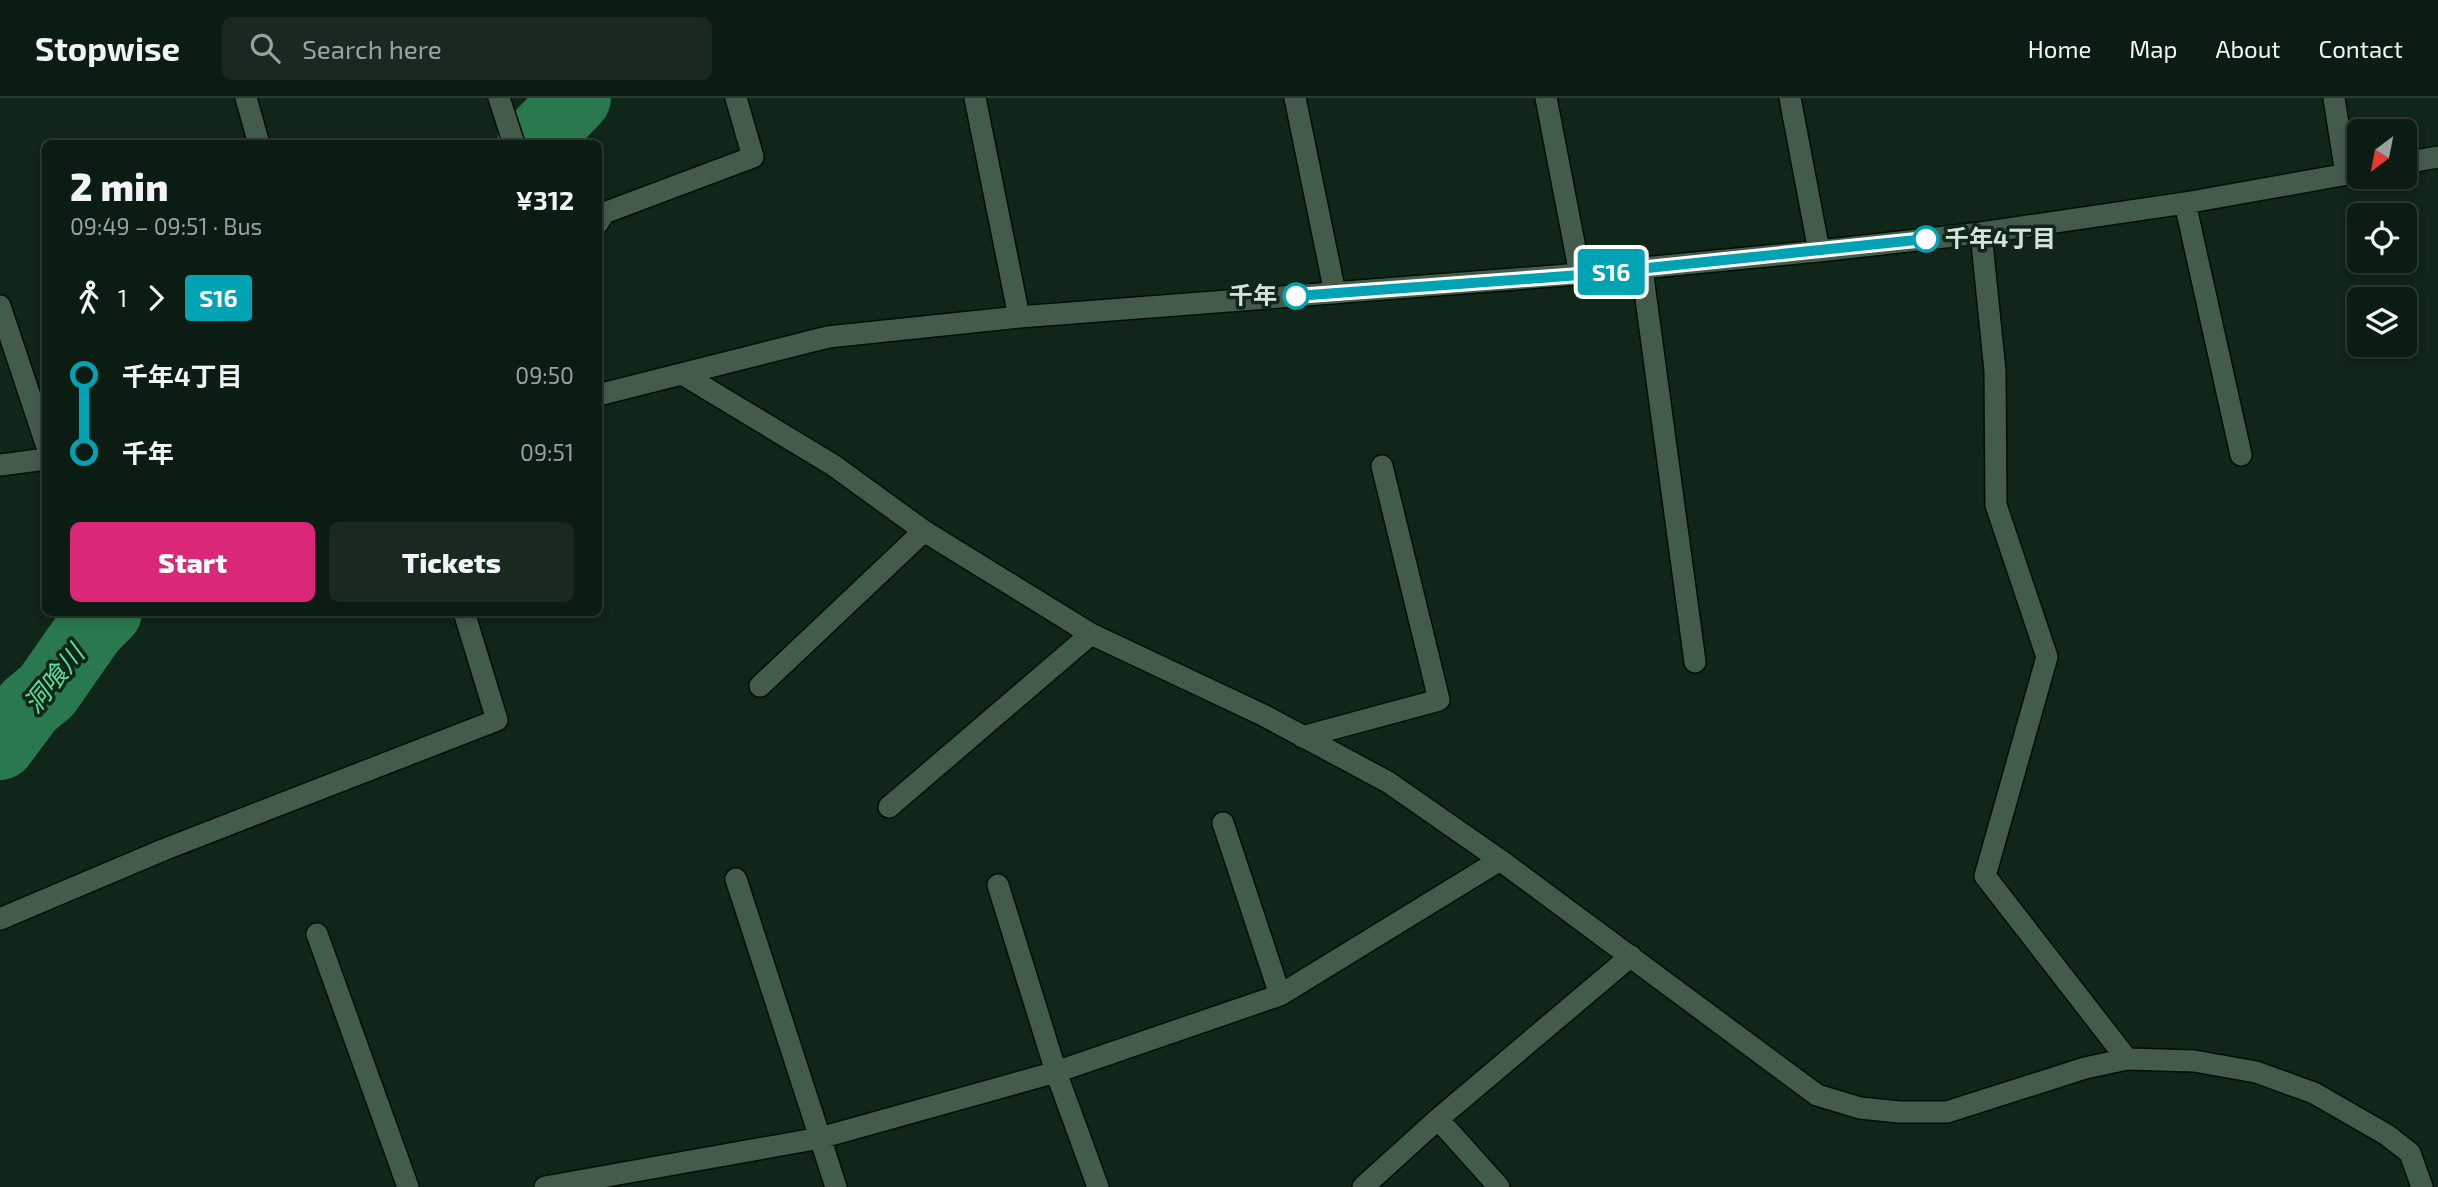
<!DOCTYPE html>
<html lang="en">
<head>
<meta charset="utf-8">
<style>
	body { margin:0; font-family:"Exo 2","Noto Sans JP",sans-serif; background:#192920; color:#f1f3f6; height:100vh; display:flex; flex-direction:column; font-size:26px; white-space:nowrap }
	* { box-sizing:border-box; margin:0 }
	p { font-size:23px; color:#9aa19f }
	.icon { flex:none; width:38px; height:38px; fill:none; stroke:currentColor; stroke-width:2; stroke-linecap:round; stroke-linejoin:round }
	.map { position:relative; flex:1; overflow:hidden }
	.side { position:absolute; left:42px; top:42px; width:560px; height:476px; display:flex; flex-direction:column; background:#0b1c12; border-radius:10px; box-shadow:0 4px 10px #0003,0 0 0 2px #2b3a32 }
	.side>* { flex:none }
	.badge { padding:0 14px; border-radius:5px; font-size:24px; line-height:46px }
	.needle { width:46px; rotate:212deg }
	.buttons { position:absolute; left:2347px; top:21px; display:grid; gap:14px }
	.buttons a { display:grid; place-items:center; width:70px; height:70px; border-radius:10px; background:#0b1c12; box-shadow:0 4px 10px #0003,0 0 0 2px #2b3a32; font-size:35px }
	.map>.badge { position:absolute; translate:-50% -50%; box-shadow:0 0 0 4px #fff }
	.legs { display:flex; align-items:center; gap:10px; height:77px; padding:0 28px; font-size:23px }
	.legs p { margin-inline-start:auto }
	.overview { display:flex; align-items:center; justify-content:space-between; height:119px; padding:0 28px }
	h1 { font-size:38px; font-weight:800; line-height:52px }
	.cta { display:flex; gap:14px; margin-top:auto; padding:14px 28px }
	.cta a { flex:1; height:80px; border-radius:10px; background:#db2777; color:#fff; font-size:28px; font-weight:800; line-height:80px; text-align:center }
	.cta a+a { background:#192920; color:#f1f3f6 }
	ul { padding:0 28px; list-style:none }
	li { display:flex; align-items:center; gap:24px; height:77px; font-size:26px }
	li i { display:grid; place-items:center; width:10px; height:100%; margin:0 9px; background:currentColor }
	li i::after { content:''; width:18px; height:18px; margin:-9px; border:5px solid; border-radius:50%; background:#0b1c12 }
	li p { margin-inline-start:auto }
	li:first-child i { background:linear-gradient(#0000 50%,currentColor 0) }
	li:last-child i { background:linear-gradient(currentColor 50%,#0000 0) }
	header { display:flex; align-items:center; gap:42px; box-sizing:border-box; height:98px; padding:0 35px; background:#0b1c12; border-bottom:2px solid #2b3a32 }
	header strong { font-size:33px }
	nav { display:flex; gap:38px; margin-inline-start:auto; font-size:24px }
	.search { width:490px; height:63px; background:#192920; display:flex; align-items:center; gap:18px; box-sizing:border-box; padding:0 24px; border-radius:10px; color:#9aa19f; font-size:26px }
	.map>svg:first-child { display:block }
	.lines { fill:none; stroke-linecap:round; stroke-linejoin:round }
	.river { stroke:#2a784d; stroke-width:70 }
	.minor-casing { stroke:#000f04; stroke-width:24 }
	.minor { stroke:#435b4b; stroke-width:21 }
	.line-1-casing { stroke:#fff; stroke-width:16 }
	.line-1 { stroke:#00a3b4; stroke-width:10 }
	.stop-1-dot { fill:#fff; stroke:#00a3b4; stroke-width:3.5 }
	.labels { text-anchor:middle; stroke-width:7; stroke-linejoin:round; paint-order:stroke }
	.stop-label { font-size:24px; font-weight:bold; fill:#d5e3d9; stroke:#0f2618; text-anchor:start }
	.water-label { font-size:26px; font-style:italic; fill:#5ae096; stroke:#0f2618 }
</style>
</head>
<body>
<header>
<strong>Stopwise</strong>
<div class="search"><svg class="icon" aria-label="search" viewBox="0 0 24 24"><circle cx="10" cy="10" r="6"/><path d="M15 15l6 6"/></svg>Search here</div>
<nav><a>Home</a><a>Map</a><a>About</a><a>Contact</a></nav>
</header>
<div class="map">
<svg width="2438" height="1089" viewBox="0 0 2438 1089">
	<rect width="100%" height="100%" fill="#0f2618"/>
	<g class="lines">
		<path class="river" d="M532 46 576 0
			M0 647 29 608 47 593 91 530 107 514"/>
		<defs>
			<path id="minor" d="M246 0 259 46
				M499 0 514 46
				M975 0 1019 219
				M1295 0 1335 195
				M1546 0 1580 176
				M1790 0 1819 153
				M2334 0 2346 76
				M2404 65 2438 59
				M2185 105 2241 357
				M598 125 604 115 753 59 736 0
				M1981 135 1995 273 1996 407 2047 559 1985 778 2127 961
				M1642 171 1695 564
				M0 208 46 346
				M684 277 833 367 924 433 1091 536 1263 617 1388 684 1500 762 1817 997 1860 1010 1899 1014H1947L2085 970 2127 961 2194 963 2256 974 2314 995 2387 1037 2410 1055 2422 1089
				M598 297 828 239 1019 219 1580 176 1819 153 1981 135 2185 105 2359 74
				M0 367 46 361
				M760 588 924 433
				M1302 639 1439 602 1382 368
				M889 709 1091 536
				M1223 725 1280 897
				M736 781 836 1089
				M998 787 1056 974 1098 1089
				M0 821 163 752 497 622 464 514
				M317 836 408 1089
				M1438 1021 1499 1089
				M545 1089 820 1040 1056 974 1280 897 1500 762
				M1363 1089 1438 1021 1631 858"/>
		</defs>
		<use href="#minor" class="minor-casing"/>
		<use href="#minor" class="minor"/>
	</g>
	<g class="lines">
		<defs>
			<path id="line-1" d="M1296 198 1580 177 1926 141"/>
		</defs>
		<use href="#line-1" class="line-1-casing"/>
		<use href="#line-1" class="line-1"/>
	</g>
	<g class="stop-1-dot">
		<circle cx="1926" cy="141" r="12"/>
		<circle cx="1296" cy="198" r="12"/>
	</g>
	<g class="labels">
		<g class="stop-label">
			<text x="1945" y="149">千年4丁目</text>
			<text x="1277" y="206" text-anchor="end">千年</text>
		</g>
		<g class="water-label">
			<text transform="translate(54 581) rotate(-51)" y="9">洞喰川</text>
		</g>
	</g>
</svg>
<div class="buttons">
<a><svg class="needle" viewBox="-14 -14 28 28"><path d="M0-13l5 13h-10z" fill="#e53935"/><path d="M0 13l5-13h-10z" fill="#9aa19f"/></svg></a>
<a><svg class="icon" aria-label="locate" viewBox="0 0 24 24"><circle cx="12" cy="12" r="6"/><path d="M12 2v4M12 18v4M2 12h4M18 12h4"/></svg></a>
<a><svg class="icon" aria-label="layers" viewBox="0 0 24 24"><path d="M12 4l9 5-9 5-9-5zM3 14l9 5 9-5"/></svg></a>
</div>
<b class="badge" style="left:1611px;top:174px;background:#00a3b4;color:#fff">S16</b>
<section class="side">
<div class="overview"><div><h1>2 min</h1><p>09:49 – 09:51 · Bus</p></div><b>¥312</b></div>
<div class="legs"><svg class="icon" aria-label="walk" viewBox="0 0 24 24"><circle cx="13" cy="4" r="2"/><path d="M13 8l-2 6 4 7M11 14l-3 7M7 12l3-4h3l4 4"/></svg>1<svg class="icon" aria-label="forward" viewBox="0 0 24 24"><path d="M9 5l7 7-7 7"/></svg><b class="badge" style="background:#00a3b4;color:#fff">S16</b></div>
<ul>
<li><i style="color:#00a3b4"></i><b>千年4丁目</b><p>09:50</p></li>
<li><i style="color:#00a3b4"></i><b>千年</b><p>09:51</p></li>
</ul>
<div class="cta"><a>Start</a><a>Tickets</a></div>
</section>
</div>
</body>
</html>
